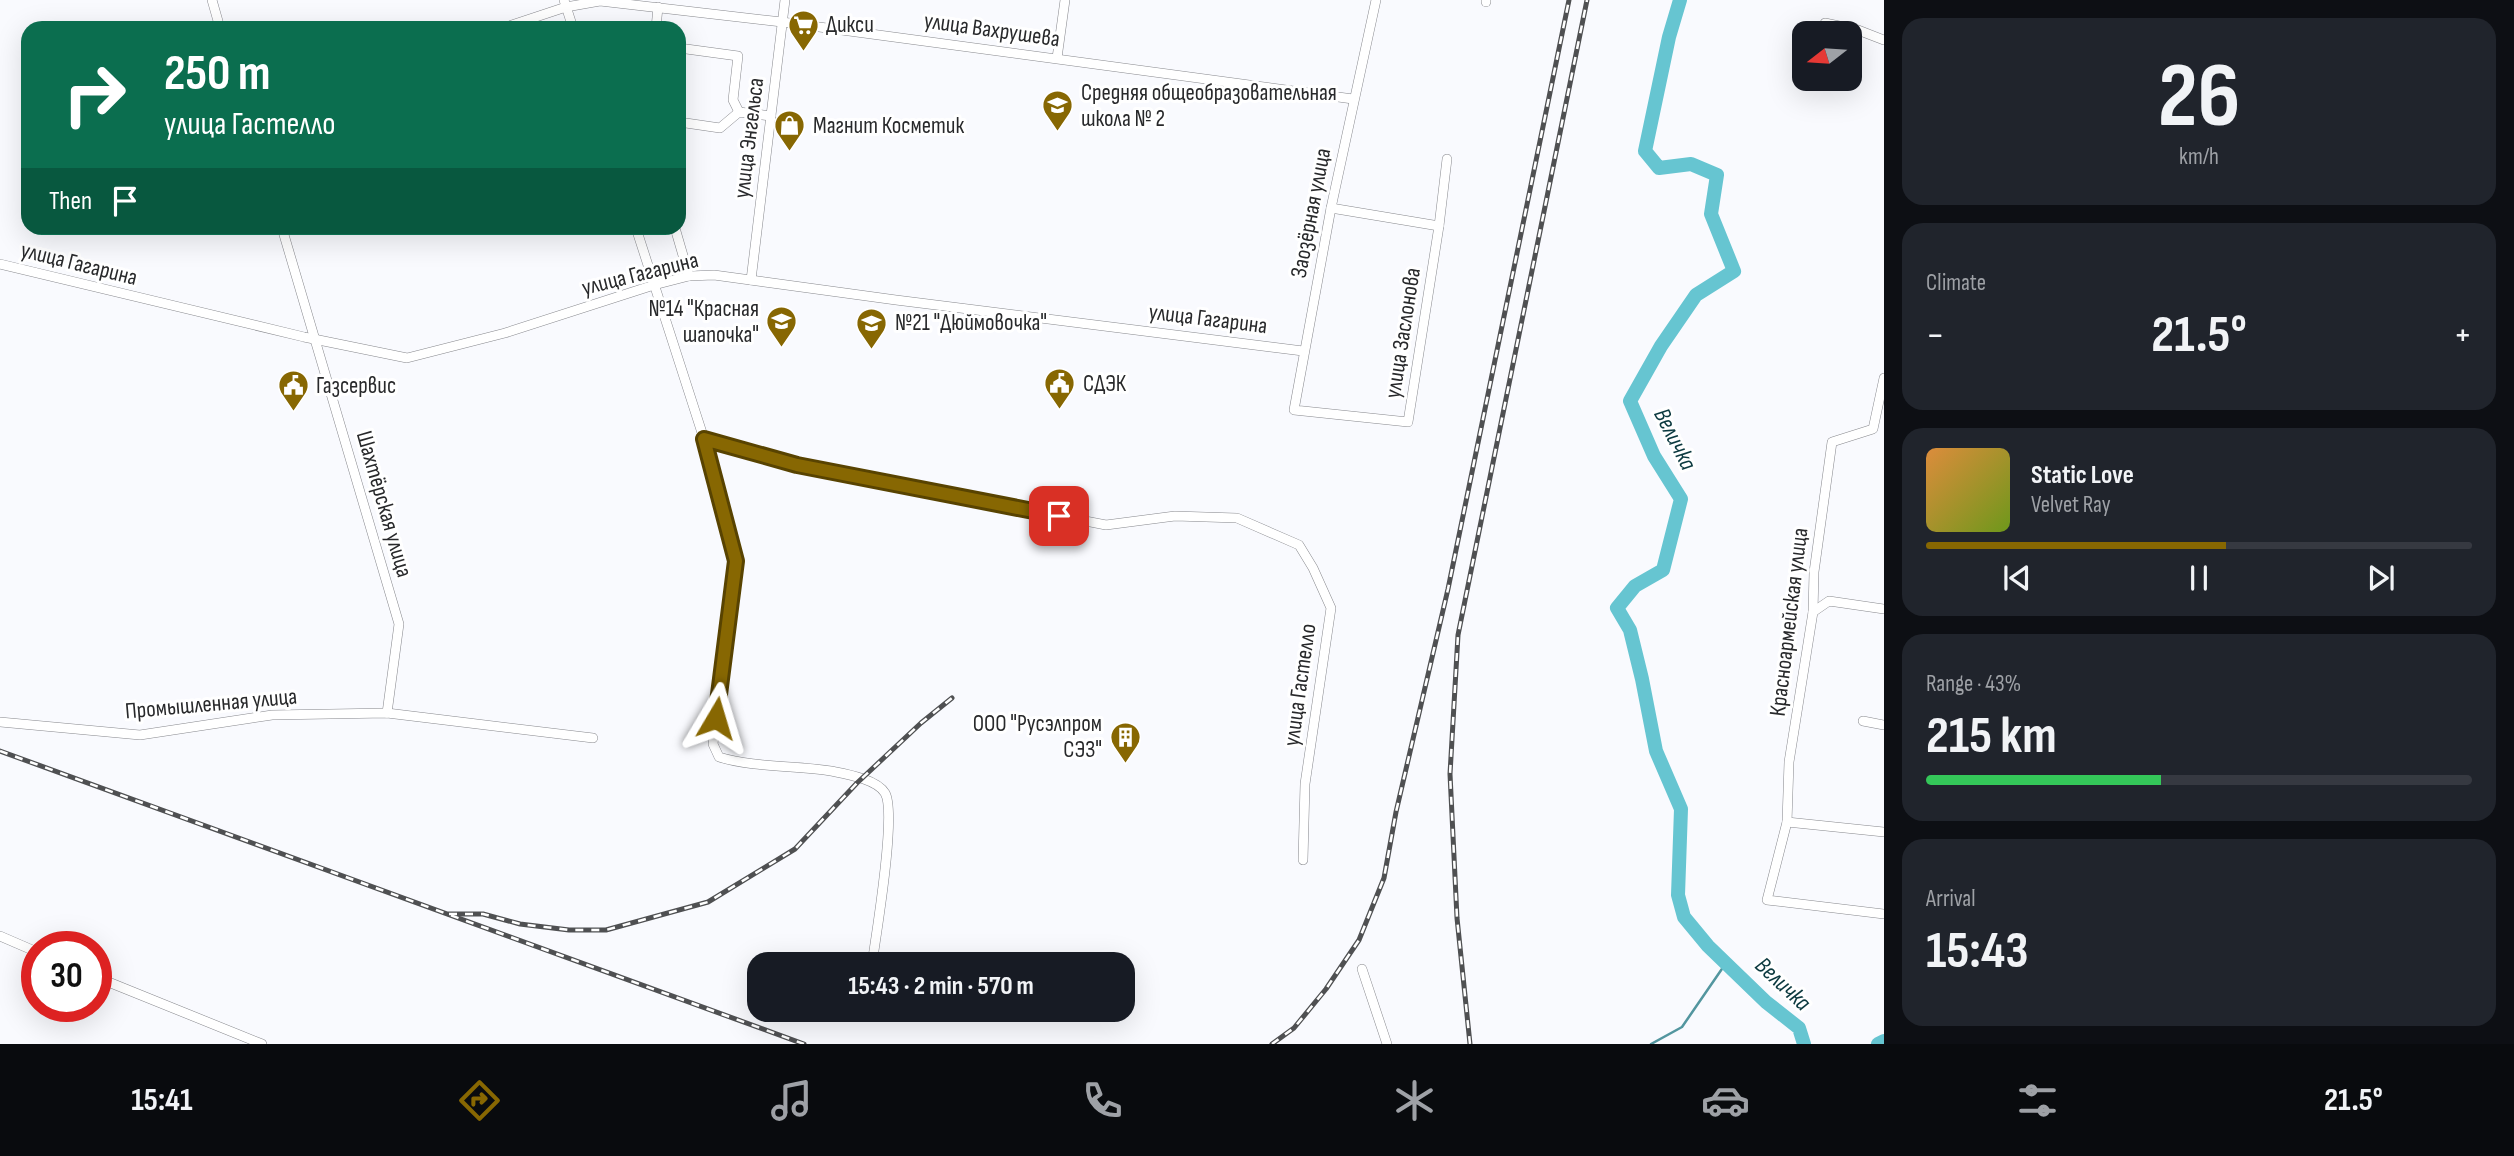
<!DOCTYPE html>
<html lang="en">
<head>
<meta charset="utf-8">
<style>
	:root { --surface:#171b24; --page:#20242c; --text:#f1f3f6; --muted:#9ea1a6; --line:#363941; --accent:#876702 }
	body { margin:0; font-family:"Sofia Sans Condensed",sans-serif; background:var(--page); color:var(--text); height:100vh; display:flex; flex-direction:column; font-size:26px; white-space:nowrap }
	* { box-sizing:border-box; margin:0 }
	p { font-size:23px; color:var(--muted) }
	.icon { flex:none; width:38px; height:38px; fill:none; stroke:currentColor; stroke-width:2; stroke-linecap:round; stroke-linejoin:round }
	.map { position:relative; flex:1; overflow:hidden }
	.details { display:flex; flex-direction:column; gap:18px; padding:18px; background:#0d0f14; width:630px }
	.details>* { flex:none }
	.guide { position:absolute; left:21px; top:21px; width:665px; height:214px; border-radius:21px; box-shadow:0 7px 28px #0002; background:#0b6e4f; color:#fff; overflow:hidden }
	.needle { width:46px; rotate:253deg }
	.fabs { position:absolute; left:1792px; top:21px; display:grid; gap:14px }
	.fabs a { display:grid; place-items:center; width:70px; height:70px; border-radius:14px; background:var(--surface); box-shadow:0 7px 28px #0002; font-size:35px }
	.speed { position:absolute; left:21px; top:931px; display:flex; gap:14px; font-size:35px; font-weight:700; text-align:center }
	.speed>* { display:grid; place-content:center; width:91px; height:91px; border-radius:50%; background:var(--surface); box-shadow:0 7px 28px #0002; line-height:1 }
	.speed .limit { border:10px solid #d22; background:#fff; color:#111 }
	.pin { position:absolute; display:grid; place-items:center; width:60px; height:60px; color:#fff; margin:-30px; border-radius:14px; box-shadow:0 4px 10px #0006 }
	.me { position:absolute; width:77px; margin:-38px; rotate:7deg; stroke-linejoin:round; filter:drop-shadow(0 0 5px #0008) }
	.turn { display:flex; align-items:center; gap:24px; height:147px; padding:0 28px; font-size:32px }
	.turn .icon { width:91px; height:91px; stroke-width:2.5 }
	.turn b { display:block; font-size:49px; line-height:60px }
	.then { display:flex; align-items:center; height:66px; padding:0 28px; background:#0003; gap:14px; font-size:26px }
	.big { font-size:52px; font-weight:700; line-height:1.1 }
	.details .tile { flex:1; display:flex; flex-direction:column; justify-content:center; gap:10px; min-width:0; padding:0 24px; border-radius:21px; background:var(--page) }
	.details .dial { align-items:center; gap:0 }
	.dial b { font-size:91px; line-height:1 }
	.song { display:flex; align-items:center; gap:21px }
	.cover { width:84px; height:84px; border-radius:10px; background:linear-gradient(135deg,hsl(30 70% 55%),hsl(80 70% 35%)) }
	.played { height:7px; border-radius:4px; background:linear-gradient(90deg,var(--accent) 55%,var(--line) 55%) }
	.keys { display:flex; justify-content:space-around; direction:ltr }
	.heat { display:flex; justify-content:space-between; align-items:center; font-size:38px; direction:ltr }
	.charge { height:10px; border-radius:5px; background:linear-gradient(90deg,#34c759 43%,var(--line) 0) }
	.trip { position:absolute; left:747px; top:952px; width:388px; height:70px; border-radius:21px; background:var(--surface); box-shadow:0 7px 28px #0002; font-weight:700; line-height:70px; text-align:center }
	.dock { display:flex; height:112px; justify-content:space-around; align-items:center; background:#090b0e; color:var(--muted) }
	.dock .icon { width:49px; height:49px }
	.dock .on { color:var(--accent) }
	.dock b { font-size:32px; color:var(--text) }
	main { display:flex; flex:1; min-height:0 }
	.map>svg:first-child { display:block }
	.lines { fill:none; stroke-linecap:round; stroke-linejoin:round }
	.stream { stroke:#53969f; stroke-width:2.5 }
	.river { stroke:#66c5d1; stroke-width:14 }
	.street-casing { stroke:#87888d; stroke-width:10 }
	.street { stroke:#fff; stroke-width:9 }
	.rail-casing { stroke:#4f5052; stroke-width:5 }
	.rail { stroke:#fff; stroke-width:2.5; stroke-dasharray:8; stroke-linecap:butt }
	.route-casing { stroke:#584301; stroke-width:18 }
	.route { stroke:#876702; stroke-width:12 }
	.labels { text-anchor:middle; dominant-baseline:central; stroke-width:6; stroke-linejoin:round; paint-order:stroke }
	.poi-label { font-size:23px; fill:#28292b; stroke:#fff; text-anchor:start }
	.street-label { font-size:23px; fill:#28292b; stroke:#fff }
	.water-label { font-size:24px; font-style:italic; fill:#0b393f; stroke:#fff }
</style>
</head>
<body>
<main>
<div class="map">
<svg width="1884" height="1044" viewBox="0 0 1884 1044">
	<rect width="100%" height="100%" fill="#f9fafe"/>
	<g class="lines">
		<path class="stream" d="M1651,1044L1682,1027L1726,963"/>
		<g class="river">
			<path d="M1680,0L1669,37L1645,151L1659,168L1691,164L1717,175L1711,214L1734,271L1696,295L1661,346L1630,401L1654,456L1681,499L1663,570L1635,586L1617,608L1630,630L1642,679L1656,751L1681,809L1678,895L1684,917L1708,946L1766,1002L1799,1028L1804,1044"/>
			<path d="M1878,1044L1884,1041"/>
		</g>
		<defs>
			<g id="street">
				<path d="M212,0L220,28"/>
				<path d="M564,0L573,28"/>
				<path d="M1376,0L1331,208L1294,410L1408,422L1439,226L1447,159"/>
				<path d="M1486,2V0"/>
				<path d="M1825,23L1858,30L1884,40"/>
				<path d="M503,28L566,7L600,1L782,22L1353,99"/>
				<path d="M656,28L658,7"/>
				<path d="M679,48L738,56L733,100L739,112"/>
				<path d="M1057,58L1065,0"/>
				<path d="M679,122L720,128L739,112L771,116"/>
				<path d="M1331,208L1439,226"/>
				<path d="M282,228L399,624L387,713"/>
				<path d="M636,228L704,439L736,561L713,744L719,757C755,768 794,765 831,771C846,774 877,779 885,793C897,813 876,935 872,964"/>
				<path d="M675,228L689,276"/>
				<path d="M0,264L304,337L407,358L505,333L654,285L689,276L714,275L896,300L1303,351"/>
				<path d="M751,280L785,0"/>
				<path d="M1884,378L1873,429L1832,442L1814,572L1813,612L1789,762L1787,822L1767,900L1884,914"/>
				<path d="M704,439L797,465L1106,525L1175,516L1237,518L1299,545L1313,568L1331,608L1305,784L1303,860"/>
				<path d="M1813,612L1829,601L1884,609"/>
				<path d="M1863,721L1884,725"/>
				<path d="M0,722L140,735L272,715L387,713L593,738"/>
				<path d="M1787,822L1884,832"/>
				<path d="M0,936L37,952"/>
				<path d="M1362,969L1387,1044"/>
				<path d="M96,977L262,1044"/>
			</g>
		</defs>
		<use href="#street" class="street-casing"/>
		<use href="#street" class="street"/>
		<defs>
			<g id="rail">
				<path d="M0,751L804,1044"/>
				<path d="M449,914H483L520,924L569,930H606L708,902L795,849L857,783L921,723L952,698"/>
				<path d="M1272,1044L1294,1028L1326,989L1359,940L1384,878L1396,812L1448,589L1569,0"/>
				<path d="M1470,1044L1457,918L1450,774L1458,635L1587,0"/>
			</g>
		</defs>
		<use href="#rail" class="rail-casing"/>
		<use href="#rail" class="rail"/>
	</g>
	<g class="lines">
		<defs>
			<path id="route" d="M716,718L736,561L704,439L797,465L1059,516"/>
		</defs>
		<use href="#route" class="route-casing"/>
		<use href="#route" class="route"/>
	</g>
	<defs>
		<symbol id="supermarket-pin" viewBox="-11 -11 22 30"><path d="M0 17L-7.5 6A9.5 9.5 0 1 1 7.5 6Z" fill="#876702" stroke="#fff"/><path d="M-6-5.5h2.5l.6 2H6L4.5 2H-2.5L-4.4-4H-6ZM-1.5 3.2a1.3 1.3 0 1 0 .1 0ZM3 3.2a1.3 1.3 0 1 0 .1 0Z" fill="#fff"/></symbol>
		<symbol id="school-pin" viewBox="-11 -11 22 30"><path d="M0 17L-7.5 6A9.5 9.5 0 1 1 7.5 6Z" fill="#876702" stroke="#fff"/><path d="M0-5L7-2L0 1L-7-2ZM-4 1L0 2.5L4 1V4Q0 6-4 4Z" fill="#fff"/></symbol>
		<symbol id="shop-pin" viewBox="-11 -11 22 30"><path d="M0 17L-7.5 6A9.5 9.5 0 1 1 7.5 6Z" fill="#876702" stroke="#fff"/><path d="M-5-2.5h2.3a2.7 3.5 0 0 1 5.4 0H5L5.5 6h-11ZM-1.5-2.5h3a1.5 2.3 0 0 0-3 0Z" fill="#fff"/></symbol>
		<symbol id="civic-pin" viewBox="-11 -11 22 30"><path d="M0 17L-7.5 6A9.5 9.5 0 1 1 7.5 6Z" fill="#876702" stroke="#fff"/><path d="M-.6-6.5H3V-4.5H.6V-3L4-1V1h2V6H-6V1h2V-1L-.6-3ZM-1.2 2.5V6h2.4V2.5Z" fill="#fff"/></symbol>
		<symbol id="building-pin" viewBox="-11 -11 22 30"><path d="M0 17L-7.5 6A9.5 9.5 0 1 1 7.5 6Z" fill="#876702" stroke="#fff"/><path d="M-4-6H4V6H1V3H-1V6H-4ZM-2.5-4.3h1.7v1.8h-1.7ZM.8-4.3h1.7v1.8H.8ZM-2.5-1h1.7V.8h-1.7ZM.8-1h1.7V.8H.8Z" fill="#fff"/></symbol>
	</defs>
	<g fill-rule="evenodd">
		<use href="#supermarket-pin" x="786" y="8" width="35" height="47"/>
		<use href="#school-pin" x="1040" y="88" width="35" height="47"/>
		<use href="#shop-pin" x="772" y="108" width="35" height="47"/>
		<use href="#school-pin" x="764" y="304" width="35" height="47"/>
		<use href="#school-pin" x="854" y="306" width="35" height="47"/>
		<use href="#civic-pin" x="1042" y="366" width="35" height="47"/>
		<use href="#civic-pin" x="276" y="368" width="35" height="47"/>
		<use href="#building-pin" x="1108" y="720" width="35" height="47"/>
	</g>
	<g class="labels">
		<g class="poi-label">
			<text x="826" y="25">Дикси</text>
			<text x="1081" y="93">Средняя общеобразовательная<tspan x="1081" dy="26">школа № 2</tspan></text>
			<text x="813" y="126">Магнит Косметик</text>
			<text x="759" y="309" text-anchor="end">№14 "Красная<tspan x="759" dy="26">шапочка"</tspan></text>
			<text x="895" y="323">№21 "Дюймовочка"</text>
			<text x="1083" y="384">СДЭК</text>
			<text x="316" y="386">Газсервис</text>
			<text x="1102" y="724" text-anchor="end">ООО "Русэлпром<tspan x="1102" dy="26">СЭЗ"</tspan></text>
		</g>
		<g class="street-label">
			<text transform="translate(992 30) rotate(8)">улица Вахрушева</text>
			<text transform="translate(749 138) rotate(-83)">улица Энгельса</text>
			<text transform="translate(1311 213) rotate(-79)">Заозёрная улица</text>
			<text transform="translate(79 264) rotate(14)">улица Гагарина</text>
			<text transform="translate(640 274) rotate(-14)">улица Гагарина</text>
			<text transform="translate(1208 319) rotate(7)">улица Гагарина</text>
			<text transform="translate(1403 333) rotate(-81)">улица Заслонова</text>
			<text transform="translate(384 504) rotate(74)">Шахтёрская улица</text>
			<text transform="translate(1789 622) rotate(-83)">Красноармейская улица</text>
			<text transform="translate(1300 685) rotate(-82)">улица Гастелло</text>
			<text transform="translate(211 704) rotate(-5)">Промышленная улица</text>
		</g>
		<g class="water-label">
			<text transform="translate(1675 439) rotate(63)">Величка</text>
			<text transform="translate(1783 984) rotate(43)">Величка</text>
		</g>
	</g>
</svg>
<div class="fabs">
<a><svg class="needle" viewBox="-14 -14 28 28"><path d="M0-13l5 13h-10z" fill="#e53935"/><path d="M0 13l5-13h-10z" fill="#9ea1a6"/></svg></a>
</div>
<div class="speed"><div class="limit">30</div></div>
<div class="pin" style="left:1059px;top:516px;background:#d93025"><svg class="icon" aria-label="arrive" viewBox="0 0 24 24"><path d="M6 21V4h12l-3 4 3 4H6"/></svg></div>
<svg class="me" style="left:716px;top:718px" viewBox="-20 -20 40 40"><path d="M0-17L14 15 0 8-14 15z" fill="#876702" stroke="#fff" stroke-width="4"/></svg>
<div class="trip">15:43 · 2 min · 570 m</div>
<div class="guide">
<div class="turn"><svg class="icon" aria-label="right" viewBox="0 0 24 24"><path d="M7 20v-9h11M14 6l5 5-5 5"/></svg><div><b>250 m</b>улица Гастелло</div></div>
<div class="then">Then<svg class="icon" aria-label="arrive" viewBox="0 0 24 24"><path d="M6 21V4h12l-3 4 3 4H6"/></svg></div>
</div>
</div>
<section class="details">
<div class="tile dial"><b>26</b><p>km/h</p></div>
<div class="tile"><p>Climate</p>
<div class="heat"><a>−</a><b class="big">21.5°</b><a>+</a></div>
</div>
<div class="tile">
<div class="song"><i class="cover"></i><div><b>Static Love</b><p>Velvet Ray</p></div></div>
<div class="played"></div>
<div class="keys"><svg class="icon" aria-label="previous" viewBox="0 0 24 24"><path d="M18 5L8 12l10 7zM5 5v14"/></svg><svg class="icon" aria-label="pause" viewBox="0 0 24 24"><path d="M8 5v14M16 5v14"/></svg><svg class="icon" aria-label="next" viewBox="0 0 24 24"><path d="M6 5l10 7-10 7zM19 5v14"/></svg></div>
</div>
<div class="tile"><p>Range · 43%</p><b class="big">215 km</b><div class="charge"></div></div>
<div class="tile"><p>Arrival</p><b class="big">15:43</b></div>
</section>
</main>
<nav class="dock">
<b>15:41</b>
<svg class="icon on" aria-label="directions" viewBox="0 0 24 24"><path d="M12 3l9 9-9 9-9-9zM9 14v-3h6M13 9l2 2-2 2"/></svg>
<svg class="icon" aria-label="music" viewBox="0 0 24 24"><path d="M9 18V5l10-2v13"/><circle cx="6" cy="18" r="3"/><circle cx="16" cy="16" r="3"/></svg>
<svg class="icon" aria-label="phone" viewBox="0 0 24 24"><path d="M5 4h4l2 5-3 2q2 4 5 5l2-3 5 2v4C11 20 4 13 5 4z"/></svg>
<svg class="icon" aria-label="climate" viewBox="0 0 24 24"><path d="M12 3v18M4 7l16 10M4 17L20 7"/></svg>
<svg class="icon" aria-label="car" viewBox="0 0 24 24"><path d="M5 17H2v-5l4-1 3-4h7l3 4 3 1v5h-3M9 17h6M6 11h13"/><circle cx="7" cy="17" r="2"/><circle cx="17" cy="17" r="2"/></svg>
<svg class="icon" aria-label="filters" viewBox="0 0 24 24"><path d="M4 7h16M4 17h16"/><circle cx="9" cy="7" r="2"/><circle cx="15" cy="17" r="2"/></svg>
<b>21.5°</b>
</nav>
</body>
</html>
